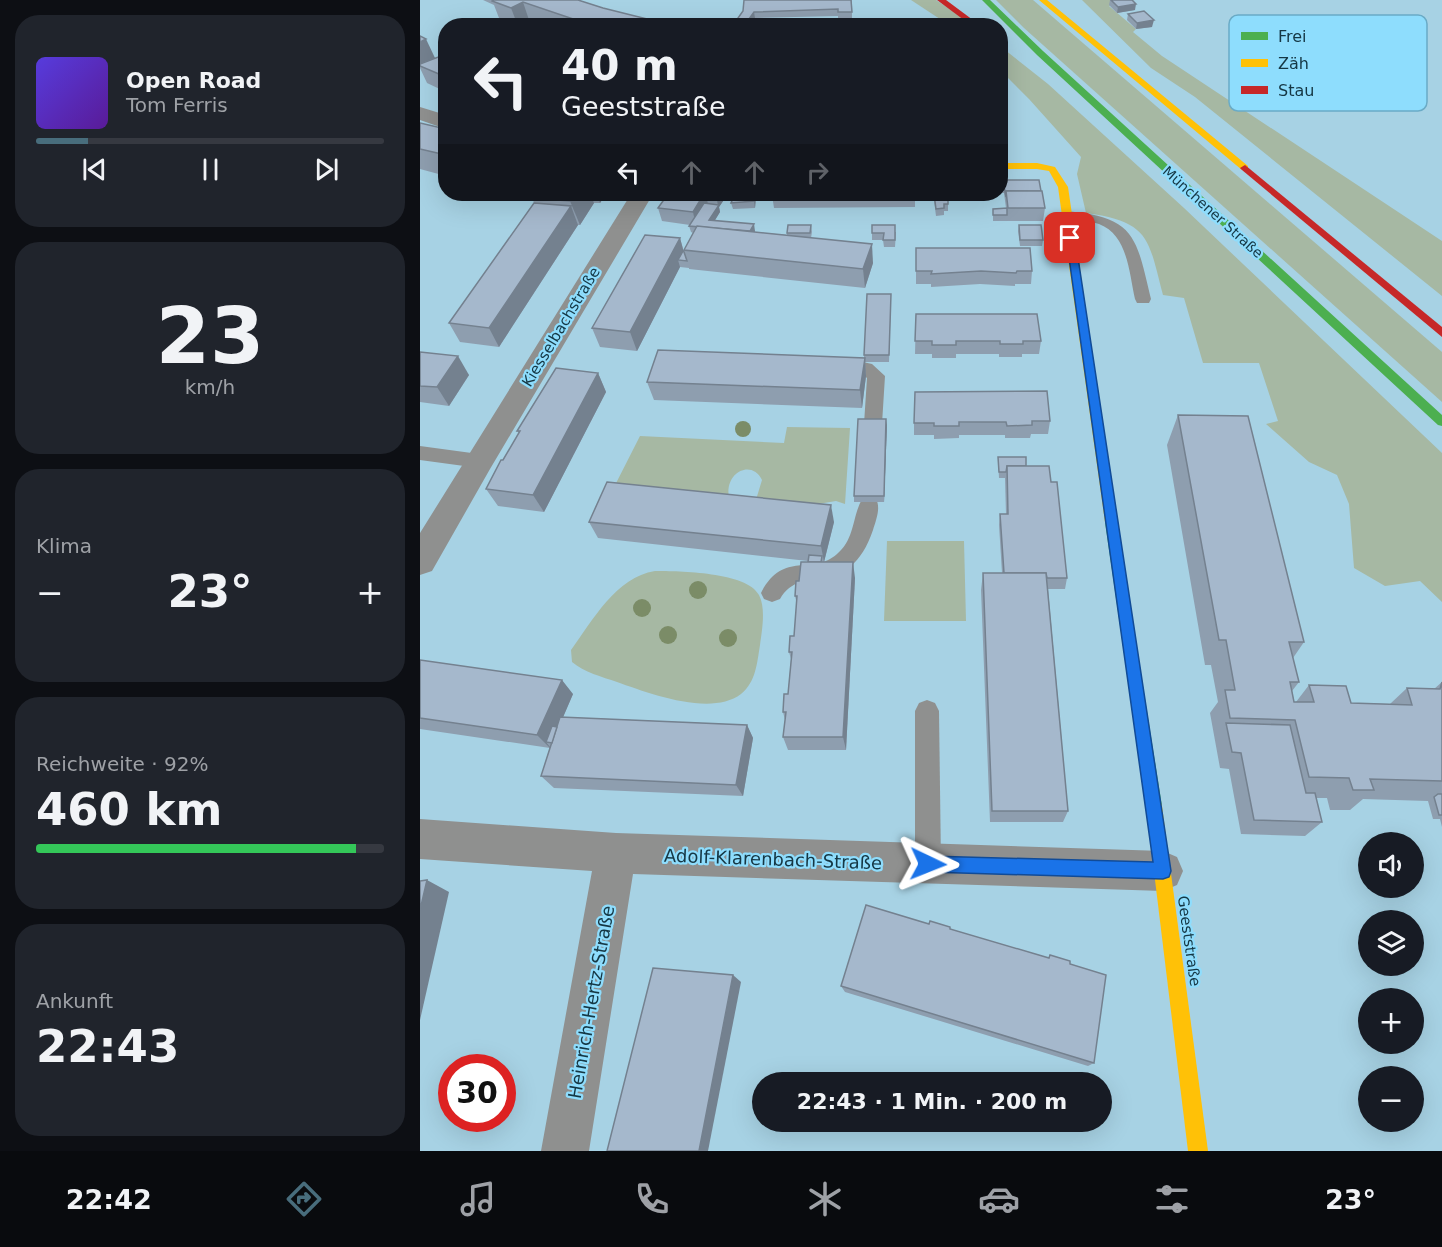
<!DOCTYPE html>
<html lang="de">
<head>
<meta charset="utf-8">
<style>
	:root { --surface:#171b24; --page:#20242c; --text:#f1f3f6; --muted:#9ea1a6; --line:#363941; --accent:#486d7c }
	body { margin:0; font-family:"DejaVu Sans",sans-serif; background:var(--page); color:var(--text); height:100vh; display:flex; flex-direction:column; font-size:22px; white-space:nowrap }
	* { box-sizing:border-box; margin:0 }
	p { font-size:20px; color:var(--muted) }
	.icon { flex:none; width:33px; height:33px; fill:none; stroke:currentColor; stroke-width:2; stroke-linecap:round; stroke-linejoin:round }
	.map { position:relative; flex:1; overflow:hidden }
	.drawer { display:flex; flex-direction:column; gap:15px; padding:15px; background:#0d0f14; width:420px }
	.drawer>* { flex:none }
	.top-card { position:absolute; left:18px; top:18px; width:570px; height:183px; border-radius:24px; box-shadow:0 6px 24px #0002; background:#171b24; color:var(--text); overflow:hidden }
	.tools { position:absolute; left:938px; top:832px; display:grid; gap:12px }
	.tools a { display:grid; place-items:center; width:66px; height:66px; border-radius:50%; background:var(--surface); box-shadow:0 6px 24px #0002; font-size:30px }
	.speed { position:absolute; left:18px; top:1054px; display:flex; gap:12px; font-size:30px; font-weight:700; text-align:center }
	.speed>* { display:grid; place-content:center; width:78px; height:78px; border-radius:50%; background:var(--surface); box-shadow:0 6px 24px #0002; line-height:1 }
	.speed .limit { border:9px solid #d22; background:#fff; color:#111 }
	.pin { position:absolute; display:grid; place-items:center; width:51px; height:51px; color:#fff; margin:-26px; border-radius:12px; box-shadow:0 3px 9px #0006 }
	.me { position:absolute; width:66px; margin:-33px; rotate:92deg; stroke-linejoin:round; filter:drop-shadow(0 0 4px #0008) }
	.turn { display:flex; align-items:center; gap:21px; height:126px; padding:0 24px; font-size:27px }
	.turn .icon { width:78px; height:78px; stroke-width:2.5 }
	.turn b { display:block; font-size:42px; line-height:51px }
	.lanes { display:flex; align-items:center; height:57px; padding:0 24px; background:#0003; justify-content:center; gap:30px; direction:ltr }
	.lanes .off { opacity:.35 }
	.big { font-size:45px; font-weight:800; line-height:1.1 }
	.drawer .card { flex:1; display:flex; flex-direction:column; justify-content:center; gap:9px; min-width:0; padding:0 21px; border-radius:24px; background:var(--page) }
	.drawer .dial { align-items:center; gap:0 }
	.dial b { font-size:78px; line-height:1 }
	.song { display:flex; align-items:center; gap:18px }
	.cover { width:72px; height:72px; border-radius:9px; background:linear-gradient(135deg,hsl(250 70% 55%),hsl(270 70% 35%)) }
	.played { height:6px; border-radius:3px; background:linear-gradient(90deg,var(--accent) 15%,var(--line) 15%) }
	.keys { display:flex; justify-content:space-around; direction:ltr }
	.heat { display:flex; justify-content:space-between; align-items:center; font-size:33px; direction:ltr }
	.charge { height:9px; border-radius:4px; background:linear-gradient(90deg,#34c759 92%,var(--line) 0) }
	.trip { position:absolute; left:332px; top:1072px; width:360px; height:60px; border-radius:30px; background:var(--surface); box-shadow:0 6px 24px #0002; font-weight:800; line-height:60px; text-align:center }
	.tab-bar { display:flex; height:96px; justify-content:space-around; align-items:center; background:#090b0e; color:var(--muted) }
	.tab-bar .icon { width:42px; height:42px }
	.tab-bar .active { color:var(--accent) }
	.tab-bar b { font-size:27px; color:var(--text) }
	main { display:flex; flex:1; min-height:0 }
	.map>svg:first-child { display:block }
	.green { fill:#a6b8a3 }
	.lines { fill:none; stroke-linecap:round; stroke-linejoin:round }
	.lane { fill:#8f908f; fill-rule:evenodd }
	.street { fill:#8f908f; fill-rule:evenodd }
	.fast { fill:#4caf50; fill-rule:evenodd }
	.slow { fill:#ffc107; fill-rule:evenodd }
	.jam { fill:#c62828; fill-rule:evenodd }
	.tree { fill:#7b8c67 }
	.wall { fill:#8e9eaf }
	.shaded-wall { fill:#74818f }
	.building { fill:#a5b8cc; stroke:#74818f; stroke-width:1.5 }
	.route { fill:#1a73e8; stroke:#114b97; stroke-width:1.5 }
	.labels { text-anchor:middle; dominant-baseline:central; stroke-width:4.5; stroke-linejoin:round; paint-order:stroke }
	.far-street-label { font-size:14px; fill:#153744; stroke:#8eddfd }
	.street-label { font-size:15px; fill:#153744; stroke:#8eddfd }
	.near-street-label { font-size:18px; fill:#153744; stroke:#8eddfd }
	.key { fill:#8eddfd; stroke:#6aabc6; stroke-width:1.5 }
	.key-label { font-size:16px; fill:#153744 }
</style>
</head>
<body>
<main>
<section class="drawer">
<div class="card">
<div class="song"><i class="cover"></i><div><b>Open Road</b><p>Tom Ferris</p></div></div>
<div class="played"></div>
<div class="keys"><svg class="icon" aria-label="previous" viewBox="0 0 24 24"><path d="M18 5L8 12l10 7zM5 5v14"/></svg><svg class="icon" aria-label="pause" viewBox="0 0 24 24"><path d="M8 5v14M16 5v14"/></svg><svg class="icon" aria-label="next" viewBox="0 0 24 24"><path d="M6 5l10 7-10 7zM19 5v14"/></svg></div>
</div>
<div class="card dial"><b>23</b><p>km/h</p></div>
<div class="card"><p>Klima</p>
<div class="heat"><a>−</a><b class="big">23°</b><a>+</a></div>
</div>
<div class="card"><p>Reichweite · 92%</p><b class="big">460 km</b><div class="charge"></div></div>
<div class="card"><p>Ankunft</p><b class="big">22:43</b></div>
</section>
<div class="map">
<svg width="1022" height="1151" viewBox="0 0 1022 1151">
	<rect width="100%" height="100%" fill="#a7d2e4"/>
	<g class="green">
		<path d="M491,0H516L554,25H529Z"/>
		<path d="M576,0H613L1022,352V402L604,28Z"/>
		<path d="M662,0H715L689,6L716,29L713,32L742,56L1022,241V296L775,97L731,68Z"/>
		<path d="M580,46L628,84L764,208L1022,453V602L1000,581L965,586L934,568L929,504L917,475L889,462L846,424L858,421L839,363H783L764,298L743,295C728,238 730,222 666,213L657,174L661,157L609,99L581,71Z"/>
		<path d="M367,427L430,428L425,504L416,501L398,504L335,503L342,480C332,459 304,472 309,498L189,497L220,436L364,443Z"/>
		<path d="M467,541H544L546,621H464Z"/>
		<path d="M235,571C259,571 327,572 339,595C346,608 342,631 340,645C337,663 336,682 321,694C291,717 228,693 197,682C182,677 164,672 152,662L151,650C173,620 196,577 235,571Z"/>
	</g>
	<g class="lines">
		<g class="lane">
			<path d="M646,211C716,217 716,237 731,299L729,303H717L715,299C709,273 708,235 679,224C667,220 653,221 641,218L639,215L641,212Z"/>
			<path d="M420,357L452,364L465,376L462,424L460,429L453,431L446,429L444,424L447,378L441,373L414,367L411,363L414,359Z"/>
			<path d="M0,446L59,454L66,456L69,461L66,466L59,468L0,460Z"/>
			<path d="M449,496L456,499C461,508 456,520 453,530C429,601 382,561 360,599L352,602L344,599L341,593C363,550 392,576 417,554C435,539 432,517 442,499Z"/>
			<path d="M507,700L515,703L519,711L521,864L517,873L508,877L499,873L495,864V711L499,703Z"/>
		</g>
		<g class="street">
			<path d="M0,107L26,115V129L0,120Z"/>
			<path d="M211,194H233L70,469L12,571L0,575V533Z"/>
			<path d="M0,819L196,833L743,851L757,857L763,871L757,885L743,891L213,874L169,1151H121L172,871L0,859Z"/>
		</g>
		<g class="fast">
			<path d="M562,0H570L623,51L1022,415V426L1018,425L617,55Z"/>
			<path d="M691,517L697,522L742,806L740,812L734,814L728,812L726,806L685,522Z"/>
		</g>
		<g class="slow">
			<path d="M619,0H627L828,166V170H822Z"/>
			<path d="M580,163H617L635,167L648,187L697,522L691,527L685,522L638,187L629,171L617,169H580Z"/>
			<path d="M734,798L740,800L742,806L788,1151H768L726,806L728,800Z"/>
		</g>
		<g class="jam">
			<path d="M517,0H526L561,26H552Z"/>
			<path d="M825,165L1022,327V337L822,170L820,168Z"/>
		</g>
	</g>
	<g class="tree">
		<circle cx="323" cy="429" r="8"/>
		<circle cx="278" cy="590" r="9"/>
		<circle cx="222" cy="608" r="9"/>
		<circle cx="248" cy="635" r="9"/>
		<circle cx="308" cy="638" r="9"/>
	</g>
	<g class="wall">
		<path d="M63,0H158L183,8L239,22L313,25L323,11L432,0V18H418V16L335,18L329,26H125L109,20L97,26L79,18L74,5Z"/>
		<path d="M690,0H712L715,10L697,13L689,5Z"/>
		<path d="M708,14L732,27L716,29L707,20Z"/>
		<path d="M26,54V92L7,83L0,68V64Z"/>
		<path d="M0,123L26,129V176L0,169Z"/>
		<path d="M580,180L621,191L625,208L623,221H573V209L586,208L584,193H580Z"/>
		<path d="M97,194H183L184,197L180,203H174L160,225H158L79,347L40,342L29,323L114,203L112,197Z"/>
		<path d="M248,194H308L299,207L300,212L294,221L335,231V232L367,235V233L391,225L392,232L391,238L453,263L445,288L269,269V268L260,267L217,351L180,347L172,328L260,238L264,252V250L273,233L271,232L269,226L270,225L242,221L238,208Z"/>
		<path d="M495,194V207L354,208L352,195Z"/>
		<path d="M505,194H528V211H524V215L516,216L514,200H505Z"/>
		<path d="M336,196L335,208L313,209L311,203Z"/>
		<path d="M599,225L623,240L622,246H600L598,231Z"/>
		<path d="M476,232L475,247H464L463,240H452V233Z"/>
		<path d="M496,271H612L611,284H595V286L560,284L511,287V284H496Z"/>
		<path d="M471,300L469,362H445L446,376L442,408L234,400L227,382L444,358V355Z"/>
		<path d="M496,314L621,341L619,354H602V357H579V354H536V358H512V354H495Z"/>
		<path d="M0,352L49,375L29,406L0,402Z"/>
		<path d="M178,373L186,392L124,512L78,506L66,489L99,433L97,431Z"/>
		<path d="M758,415L884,642L873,658L879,682L872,691L874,702H876L889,685L931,703L970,704L987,688L1014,689L1022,682V827L1020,819H1013L1008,801L943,799L930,810H910L907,798H896L902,822L885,836L821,834L809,769L800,768L790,713L798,702L791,665H785L747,445Z"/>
		<path d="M630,421L628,434H611L610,438H585V435H539V438L514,439V435H494V423Z"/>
		<path d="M467,425L464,502H434V496Z"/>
		<path d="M578,457L606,466L631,482L647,578L645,589H628L648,811L643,822H570L561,590L563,573H582L579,525L580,514H586L585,478H579Z"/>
		<path d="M169,522H414L404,562L435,578L426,750H368L363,737L365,720L363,712L368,694L371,659L369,652L374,636L377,604L375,596L379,581L388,561L178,538Z"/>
		<path d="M0,660L153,694L143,717L327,725L333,738L323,796L134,788L121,776L130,747V748L0,729Z"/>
		<path d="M530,929L629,958L630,955L650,964L674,1063L668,1066L425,992L421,986Z"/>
	</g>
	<g class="shaded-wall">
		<path d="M103,2L109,20L98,26L91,8Z"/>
		<path d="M716,4L715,10L697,13L698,7Z"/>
		<path d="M334,12L335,18L329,26H324Z"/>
		<path d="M734,20L732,27L716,29L717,23Z"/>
		<path d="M6,39L15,58L0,64V42Z"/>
		<path d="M156,194H170L174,203L160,225L150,201Z"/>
		<path d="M177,194H183L184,197L180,203Z"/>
		<path d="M284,194H295L287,199L288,205L276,226L273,212Z"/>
		<path d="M302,194H308L299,207L300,212L291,227L289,220L298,206L297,200Z"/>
		<path d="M335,194H336V196L335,208L334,201Z"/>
		<path d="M151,206L158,225L79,347L69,328Z"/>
		<path d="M334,224L335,231L331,240L329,233Z"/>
		<path d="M260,238L265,257L258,260L260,267L217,351L210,332Z"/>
		<path d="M452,244L453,263L445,288L443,269Z"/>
		<path d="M38,356L49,375L29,406L17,387Z"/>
		<path d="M445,358L446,376L442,408L440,390Z"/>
		<path d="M178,373L186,392L124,512L113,495Z"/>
		<path d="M466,419L467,425L464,502V496Z"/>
		<path d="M411,505L414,522L404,562L401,546Z"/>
		<path d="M433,562L435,578L426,750L423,737Z"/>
		<path d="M142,680L153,694L132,743L126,742L130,747V748L117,735Z"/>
		<path d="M327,725L333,738L323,796L316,785Z"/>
		<path d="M7,880L29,892L0,1020V910Z"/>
		<path d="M313,975L321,982L288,1151H279Z"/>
	</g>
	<g class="building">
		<path d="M73,0H158L183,8L239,22L316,25L179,26L162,22L103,2L91,8L72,1Z"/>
		<path d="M324,0H431L432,12H418V9L334,12L324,26L313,25L323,11Z"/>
		<path d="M691,0H712L716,4L698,7Z"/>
		<path d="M724,11L734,20L717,23L708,14Z"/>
		<path d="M0,36L6,39L0,42Z"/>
		<path d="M26,54V77L0,66V64Z"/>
		<path d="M0,123L26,129V155L0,149Z"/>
		<path d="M580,180H619L621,191H586V197L584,186H580Z"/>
		<path d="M586,191H622L625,208H588Z"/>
		<path d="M115,194H156L150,201L112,198Z"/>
		<path d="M248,194H284L273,212L238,208Z"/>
		<path d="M290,194H302L297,200L287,199Z"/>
		<path d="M315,194H335L334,201L311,203Z"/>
		<path d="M352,194H495L352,195Z"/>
		<path d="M514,194H528V204H524V208L516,209Z"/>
		<path d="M114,203L151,206L69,328L29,323Z"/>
		<path d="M284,203L299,205L289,220L334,224L330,231L269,226Z"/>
		<path d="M587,208V215H573V209Z"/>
		<path d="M368,225H391L390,233H367Z"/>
		<path d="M452,225H475V240H463L464,233H452Z"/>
		<path d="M599,225H621L623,240H600Z"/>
		<path d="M277,226L452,244L443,269L264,250Z"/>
		<path d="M225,235L260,238L210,332L172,328Z"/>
		<path d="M496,248H610L612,271H597L596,273L561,271L511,274L512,271H496Z"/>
		<path d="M263,251L264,252L267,261L258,260Z"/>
		<path d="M447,294H471L469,355H444Z"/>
		<path d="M496,314H617L621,341H603V344H580V341H536V345H512V341H495Z"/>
		<path d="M238,350L445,358L440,390L227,382Z"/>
		<path d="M0,352L38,356L17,387L0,386Z"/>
		<path d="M136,368L178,373L113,495L66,489L81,460H83L100,431H97Z"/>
		<path d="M627,391L630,421H612V425L587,426L586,422H539V426H514V423H494L495,392Z"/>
		<path d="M758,415L828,416L884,642H869L879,682H870L874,702H894L889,685L926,686L931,703L992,705L987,688L1020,689L1022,682V781L950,779L954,790H933L929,778L889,777L875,720L810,718L805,690H815L806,640H799Z"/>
		<path d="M438,419H466L464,496H434Z"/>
		<path d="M578,457H606V466H587L586,472H579Z"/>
		<path d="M587,466H629L631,482H637L647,578H627L626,573H584L580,514H588Z"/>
		<path d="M187,482L411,505L401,546L169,522Z"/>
		<path d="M389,555L402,556L401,562H388Z"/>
		<path d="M381,562H433L423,737H363L366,712H363L364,694H368L372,652H369L370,636H374L377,596H375L376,581H379Z"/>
		<path d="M563,573H626L648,811H572Z"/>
		<path d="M0,660L142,680L117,735L0,718Z"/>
		<path d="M140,717L327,725L316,785L121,776Z"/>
		<path d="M806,723L870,725L886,793H895L902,822L834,820L821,753L812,752Z"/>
		<path d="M132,726L137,727L132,743L126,742Z"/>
		<path d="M1018,794H1022V815H1019L1014,797Z"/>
		<path d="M7,880L0,910V881Z"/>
		<path d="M446,905L509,924L510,921L530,927V929L629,958L630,955L650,961V964L686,975L674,1063L421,986Z"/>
		<path d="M233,968L313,975L279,1151H187Z"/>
	</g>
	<path class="route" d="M646,236L655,238L751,871L749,877L743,879L508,872L502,870L500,864L502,858L508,856L733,862Z"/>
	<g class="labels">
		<g class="far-street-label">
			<text transform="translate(793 212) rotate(42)">Münchener Straße</text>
		</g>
		<g class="street-label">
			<text transform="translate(141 327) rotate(-59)">Kiesselbachstraße</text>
			<text transform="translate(769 941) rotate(82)">Geeststraße</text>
		</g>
		<g class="near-street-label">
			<text transform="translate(353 859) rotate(2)">Adolf-Klarenbach-Straße</text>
			<text transform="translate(171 1002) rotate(-80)">Heinrich-Hertz-Straße</text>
		</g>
	</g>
	<rect x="809" y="15" width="198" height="96" rx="9" class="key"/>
	<rect x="821" y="32" width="27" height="8" fill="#4caf50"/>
	<rect x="821" y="59" width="27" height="8" fill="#ffc107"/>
	<rect x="821" y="86" width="27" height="8" fill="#c62828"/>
	<g class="key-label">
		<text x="858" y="42">Frei</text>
		<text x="858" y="69">Zäh</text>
		<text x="858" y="96">Stau</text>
	</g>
</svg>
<div class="tools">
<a><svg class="icon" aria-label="sound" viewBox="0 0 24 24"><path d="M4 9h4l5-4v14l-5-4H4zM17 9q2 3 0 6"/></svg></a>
<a><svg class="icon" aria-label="layers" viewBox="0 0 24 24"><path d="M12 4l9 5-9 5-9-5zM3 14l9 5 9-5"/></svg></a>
<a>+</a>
<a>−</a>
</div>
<div class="speed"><div class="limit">30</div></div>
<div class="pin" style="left:650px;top:238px;background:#d93025"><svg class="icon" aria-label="arrive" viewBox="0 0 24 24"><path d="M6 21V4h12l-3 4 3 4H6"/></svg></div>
<svg class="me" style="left:508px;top:864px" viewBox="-20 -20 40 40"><path d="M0-17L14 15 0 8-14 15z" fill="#1a73e8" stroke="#fff" stroke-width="4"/></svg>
<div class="trip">22:43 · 1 Min. · 200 m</div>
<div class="top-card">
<div class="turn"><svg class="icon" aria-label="left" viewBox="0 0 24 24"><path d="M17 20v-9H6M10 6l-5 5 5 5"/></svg><div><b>40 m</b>Geeststraße</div></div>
<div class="lanes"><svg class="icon" aria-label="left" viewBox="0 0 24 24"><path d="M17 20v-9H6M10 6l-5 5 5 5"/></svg><svg class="icon off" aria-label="ahead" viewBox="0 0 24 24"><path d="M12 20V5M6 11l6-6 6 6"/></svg><svg class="icon off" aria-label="ahead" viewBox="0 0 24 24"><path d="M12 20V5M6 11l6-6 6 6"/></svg><svg class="icon off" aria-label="right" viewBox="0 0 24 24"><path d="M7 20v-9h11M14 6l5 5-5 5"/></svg></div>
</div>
</div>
</main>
<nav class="tab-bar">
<b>22:42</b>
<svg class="icon active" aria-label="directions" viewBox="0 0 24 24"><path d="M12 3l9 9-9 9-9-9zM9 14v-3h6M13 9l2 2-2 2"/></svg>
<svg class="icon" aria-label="music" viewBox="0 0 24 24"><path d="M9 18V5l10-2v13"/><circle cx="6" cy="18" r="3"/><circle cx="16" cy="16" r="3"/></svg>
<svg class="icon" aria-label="phone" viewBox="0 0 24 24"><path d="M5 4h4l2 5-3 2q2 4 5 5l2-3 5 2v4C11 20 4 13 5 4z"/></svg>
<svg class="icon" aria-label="climate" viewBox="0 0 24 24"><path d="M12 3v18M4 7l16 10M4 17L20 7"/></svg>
<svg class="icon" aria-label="car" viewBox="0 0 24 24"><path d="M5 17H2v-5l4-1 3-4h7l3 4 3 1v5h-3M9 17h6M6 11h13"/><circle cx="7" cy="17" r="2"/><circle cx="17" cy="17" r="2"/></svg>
<svg class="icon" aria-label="filters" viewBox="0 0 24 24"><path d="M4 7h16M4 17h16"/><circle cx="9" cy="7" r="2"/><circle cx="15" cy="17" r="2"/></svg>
<b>23°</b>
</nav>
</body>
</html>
